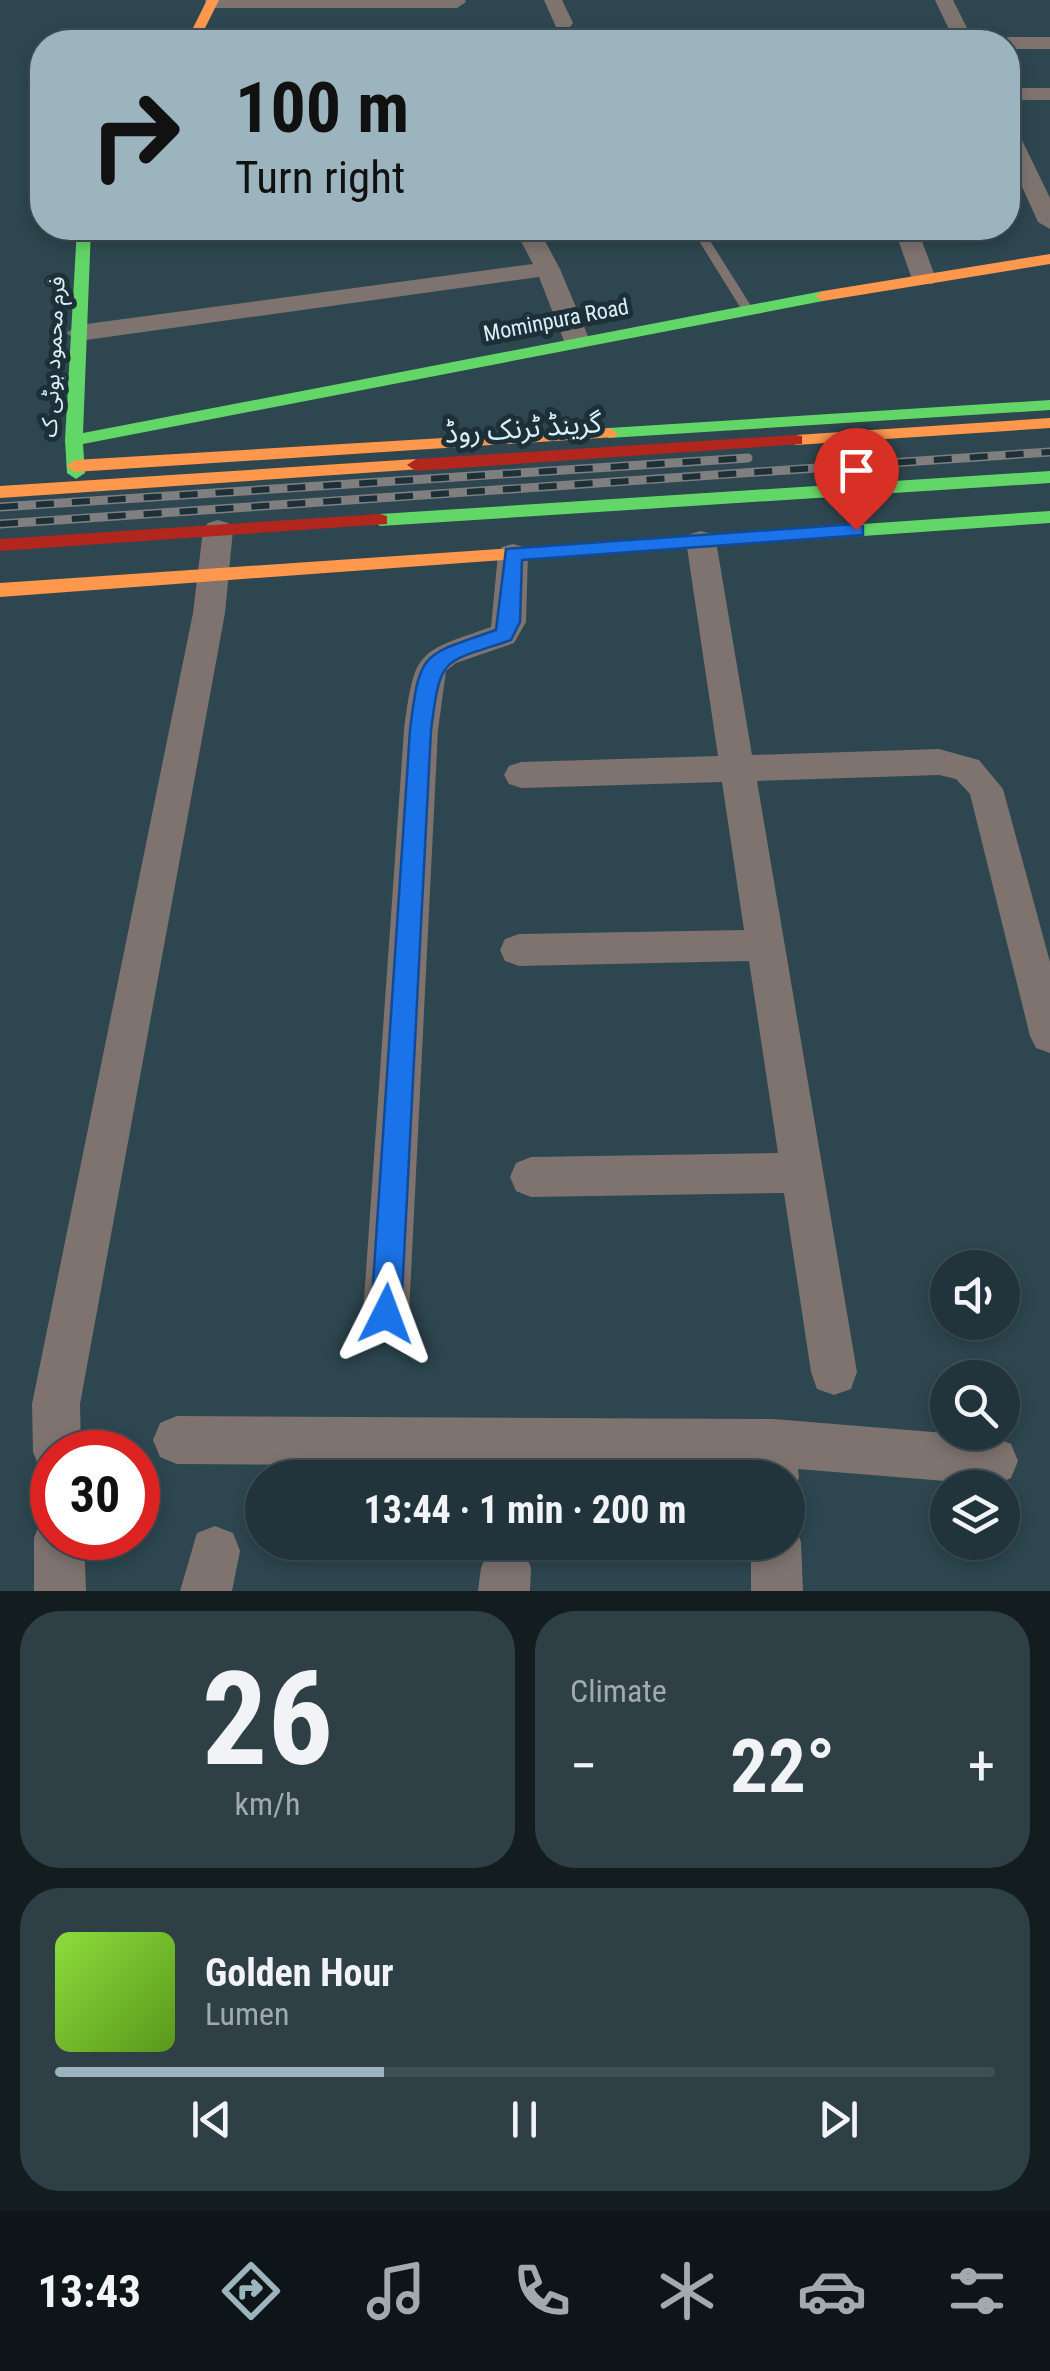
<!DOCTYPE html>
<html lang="en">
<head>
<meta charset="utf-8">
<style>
	:root { --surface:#22343b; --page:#2e3f46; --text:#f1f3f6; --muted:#a2aaaf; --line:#3f4f55; --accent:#9cb4be }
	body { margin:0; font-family:"Roboto Condensed","Noto Sans Arabic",sans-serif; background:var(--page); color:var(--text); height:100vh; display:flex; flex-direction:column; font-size:38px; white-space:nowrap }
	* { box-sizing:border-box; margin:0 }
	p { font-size:32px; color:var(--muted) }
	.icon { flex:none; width:55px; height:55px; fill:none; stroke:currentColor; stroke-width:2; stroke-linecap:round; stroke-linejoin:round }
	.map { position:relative; height:1591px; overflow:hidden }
	.panel { display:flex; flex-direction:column; gap:20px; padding:20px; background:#131d20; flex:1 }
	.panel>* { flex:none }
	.banner { position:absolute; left:30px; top:30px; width:990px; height:210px; border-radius:40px; box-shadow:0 5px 15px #0003,0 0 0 2px var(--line); background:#9cb4be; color:#111; overflow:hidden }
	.buttons { position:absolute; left:930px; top:1250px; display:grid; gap:20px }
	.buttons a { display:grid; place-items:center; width:90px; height:90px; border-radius:50%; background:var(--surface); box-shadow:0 5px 15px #0003,0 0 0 2px var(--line); font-size:50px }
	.speed { position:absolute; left:30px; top:1430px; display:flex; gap:20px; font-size:50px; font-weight:700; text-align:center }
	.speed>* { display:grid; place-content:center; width:130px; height:130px; border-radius:50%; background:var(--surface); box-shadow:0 5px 15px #0003,0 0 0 2px var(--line); line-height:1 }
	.speed .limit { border:15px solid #d22; background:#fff; color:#111 }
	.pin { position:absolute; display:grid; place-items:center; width:85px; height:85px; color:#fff; margin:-102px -42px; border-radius:50% 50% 50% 0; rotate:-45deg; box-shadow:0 0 10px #0007 }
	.pin .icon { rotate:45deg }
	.me { position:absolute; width:110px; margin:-55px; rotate:3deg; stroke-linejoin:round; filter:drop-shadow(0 0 8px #0008) }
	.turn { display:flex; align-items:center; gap:35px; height:210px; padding:0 40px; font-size:45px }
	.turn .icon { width:130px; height:130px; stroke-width:2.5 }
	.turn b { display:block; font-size:70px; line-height:85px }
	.big { font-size:75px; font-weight:700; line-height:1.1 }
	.panel .widget { flex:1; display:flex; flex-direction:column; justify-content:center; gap:15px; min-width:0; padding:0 35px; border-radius:40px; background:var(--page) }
	.panel .dial { align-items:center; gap:0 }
	.dial b { font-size:130px; line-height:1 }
	.song { display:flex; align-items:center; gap:30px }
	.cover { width:120px; height:120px; border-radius:15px; background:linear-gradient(135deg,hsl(90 70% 55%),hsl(90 70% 35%)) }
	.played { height:10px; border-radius:5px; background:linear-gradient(90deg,var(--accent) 35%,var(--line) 35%) }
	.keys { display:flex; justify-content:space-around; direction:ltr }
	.heat { display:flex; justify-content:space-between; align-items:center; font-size:55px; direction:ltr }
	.panel .tiles { flex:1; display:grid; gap:20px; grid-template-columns:1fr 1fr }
	.widget:last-child { grid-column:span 2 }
	.trip { position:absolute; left:245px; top:1460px; width:560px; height:100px; border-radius:50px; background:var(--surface); box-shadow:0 5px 15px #0003,0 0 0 2px var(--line); font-weight:700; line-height:100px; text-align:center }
	.tab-bar { display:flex; height:160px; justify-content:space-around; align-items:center; background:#0e1518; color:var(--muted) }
	.tab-bar .icon { width:70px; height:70px }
	.tab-bar .current { color:var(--accent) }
	.tab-bar b { font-size:45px; color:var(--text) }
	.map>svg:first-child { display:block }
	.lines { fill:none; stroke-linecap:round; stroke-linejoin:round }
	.lane { fill:#7e736e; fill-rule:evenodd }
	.street { fill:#7e736e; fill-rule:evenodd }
	.fast { fill:#63d668; fill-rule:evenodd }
	.slow { fill:#ff974d; fill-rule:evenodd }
	.jam { fill:#b3261e; fill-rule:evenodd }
	.rail-casing { stroke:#807f7f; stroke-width:9 }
	.rail { stroke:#1d3038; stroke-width:6; stroke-dasharray:18; stroke-linecap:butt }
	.route { fill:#1a73e8; stroke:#114b97; stroke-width:2.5 }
	.labels { text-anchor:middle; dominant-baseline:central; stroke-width:10; stroke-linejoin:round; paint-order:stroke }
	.far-street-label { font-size:22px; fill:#d8f0fa; stroke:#1d3038 }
	.street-label { font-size:28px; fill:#d8f0fa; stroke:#1d3038 }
</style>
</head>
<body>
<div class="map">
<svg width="1050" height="1591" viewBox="0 0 1050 1591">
	<rect width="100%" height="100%" fill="#2d464f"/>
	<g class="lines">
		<path class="lane" d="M691,228H702L753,309L751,312H743Z"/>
		<g class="street">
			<path d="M205,0H465L466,2L457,8H213L206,6Z"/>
			<path d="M544,0H562L573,23L570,27H556Z"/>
			<path d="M935,0H953L971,36L981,42H955Z"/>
			<path d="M1008,37H1050V49H1008V42H999Z"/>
			<rect x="1008" y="88" width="42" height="12"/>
			<path d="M1008,128L1019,134L1050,198V229L1038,222L1008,156Z"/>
			<path d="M514,228H538L560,269L590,341L586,346H568L564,341L539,277L79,341L66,333L79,325L533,264Z"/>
			<path d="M894,228H917L936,279L933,284H915L912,279Z"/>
			<path d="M218,520L228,523L233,530L225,613L80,1404L81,1452H52V1474L40,1469L33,1452L32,1404L193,613L203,530L208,523Z"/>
			<path d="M701,531L712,534L716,541L752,755L939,749L979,760L1003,789L1050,962V1053L1036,1048L1030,1036L970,794L956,779L939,775L757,781L857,1372L851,1389L834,1395L817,1389L811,1372L784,1193L531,1197L516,1191L510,1177L516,1163L531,1157L778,1153L749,961L519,966L505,961L500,950L505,939L519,934L744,930L722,782L521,788L509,784L504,775L509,766L521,762L718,756L686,541L690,534Z"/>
			<path d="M513,544L524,547L528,554L526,622L514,643L456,663L446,671L438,730L409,1314L402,1330L386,1337L370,1330L363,1314L404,730C415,650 416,653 491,627L498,554L502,547Z"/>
			<path d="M177,1416L773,1419L994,1437L1011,1444L1018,1461L1011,1478L994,1485L798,1469L799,1478L788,1497V1478H749V1467L177,1464L160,1457L153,1440L160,1423Z"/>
			<path d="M52,1516V1538H84L86,1591H34V1538L41,1520Z"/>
			<path d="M788,1522L794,1524L801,1542L803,1591H751V1542H788Z"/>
			<path d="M215,1526L233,1533L240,1551L232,1591H180L197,1533Z"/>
			<path d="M506,1543L524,1550L531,1568L530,1591H478L481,1568L488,1550Z"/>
		</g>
		<g class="fast">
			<path d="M77,228H91L83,433L823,291L831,296L823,301L83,444L85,473L76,479L67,473L65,440Z"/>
			<path d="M1050,400V410L609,438L600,433L609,428Z"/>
			<path d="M1050,471V483L380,526L371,520L380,514Z"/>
			<path d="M1050,511V523L603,554L593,548L603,542Z"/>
		</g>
		<g class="slow">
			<path d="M207,0H219L198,42H186Z"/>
			<path d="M1050,254V264L823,301L815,296L823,291Z"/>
			<path d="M1050,418V428L796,445L787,440L796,435Z"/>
			<path d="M609,428L618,433L615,437L75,472L66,466L75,460Z"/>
			<path d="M416,459L425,465L422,469L0,498V486Z"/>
			<path d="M603,542L613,548L610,552L0,597V583Z"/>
		</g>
		<g class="jam">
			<path d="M796,435L802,436V444L416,471L407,465L416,459Z"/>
			<path d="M380,514L387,516V524L0,551V539Z"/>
		</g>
		<defs>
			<g id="rail">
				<path d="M0,507L748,458"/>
				<path d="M0,524L1050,452"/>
			</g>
		</defs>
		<use href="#rail" class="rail-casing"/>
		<use href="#rail" class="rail"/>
	</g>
	<path class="route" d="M856,524L863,526V535L522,560L520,622L511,640C441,664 441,654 431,730L401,1314L396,1324L386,1328L375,1324L371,1314L410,730C420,650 421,656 496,630L506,549Z"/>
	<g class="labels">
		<g class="far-street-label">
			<text transform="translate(556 320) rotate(-11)">Mominpura Road</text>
			<text transform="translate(53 357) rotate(-87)">فرم محمود بوٹی ک</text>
		</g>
		<g class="street-label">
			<text transform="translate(523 428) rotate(-4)">گرینڈ ٹرنک روڈ</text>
		</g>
	</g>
</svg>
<div class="buttons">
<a><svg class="icon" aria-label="sound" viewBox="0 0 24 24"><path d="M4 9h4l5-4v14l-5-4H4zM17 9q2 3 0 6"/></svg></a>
<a><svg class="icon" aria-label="search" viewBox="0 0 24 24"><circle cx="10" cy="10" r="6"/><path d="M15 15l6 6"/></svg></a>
<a><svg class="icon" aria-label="layers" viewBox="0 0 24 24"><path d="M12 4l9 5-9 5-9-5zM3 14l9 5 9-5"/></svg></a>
</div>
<div class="speed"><div class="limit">30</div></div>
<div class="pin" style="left:856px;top:530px;background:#d93025"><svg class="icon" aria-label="arrive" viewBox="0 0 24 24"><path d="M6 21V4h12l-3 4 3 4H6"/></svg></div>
<svg class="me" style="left:386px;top:1314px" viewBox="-20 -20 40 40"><path d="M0-17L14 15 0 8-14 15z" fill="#1a73e8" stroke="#fff" stroke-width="4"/></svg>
<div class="trip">13:44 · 1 min · 200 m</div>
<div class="banner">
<div class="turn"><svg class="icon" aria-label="right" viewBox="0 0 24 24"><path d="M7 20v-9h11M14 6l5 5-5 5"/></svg><div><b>100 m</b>Turn right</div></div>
</div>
</div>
<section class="panel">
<div class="tiles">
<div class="widget dial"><b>26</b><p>km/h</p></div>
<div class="widget"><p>Climate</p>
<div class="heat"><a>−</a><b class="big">22°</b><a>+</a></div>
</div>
<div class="widget">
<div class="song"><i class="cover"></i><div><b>Golden Hour</b><p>Lumen</p></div></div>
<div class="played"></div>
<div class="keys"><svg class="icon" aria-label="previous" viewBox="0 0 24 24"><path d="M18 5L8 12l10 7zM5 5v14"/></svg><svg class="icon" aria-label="pause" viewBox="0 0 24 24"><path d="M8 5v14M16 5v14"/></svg><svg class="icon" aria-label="next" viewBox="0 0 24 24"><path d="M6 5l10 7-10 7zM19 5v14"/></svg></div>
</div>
</div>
</section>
<nav class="tab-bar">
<b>13:43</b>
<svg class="icon current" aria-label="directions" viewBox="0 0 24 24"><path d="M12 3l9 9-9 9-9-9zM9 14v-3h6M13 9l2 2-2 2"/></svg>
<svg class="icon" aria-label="music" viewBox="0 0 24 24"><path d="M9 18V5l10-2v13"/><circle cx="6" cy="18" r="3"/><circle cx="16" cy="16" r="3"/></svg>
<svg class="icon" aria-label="phone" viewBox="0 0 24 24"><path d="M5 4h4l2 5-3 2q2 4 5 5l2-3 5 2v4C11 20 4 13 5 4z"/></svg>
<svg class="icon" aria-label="climate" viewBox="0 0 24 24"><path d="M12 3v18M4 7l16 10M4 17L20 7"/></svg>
<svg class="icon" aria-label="car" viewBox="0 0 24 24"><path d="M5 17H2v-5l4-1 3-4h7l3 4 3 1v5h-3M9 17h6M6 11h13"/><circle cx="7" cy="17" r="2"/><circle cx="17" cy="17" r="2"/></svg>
<svg class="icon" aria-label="filters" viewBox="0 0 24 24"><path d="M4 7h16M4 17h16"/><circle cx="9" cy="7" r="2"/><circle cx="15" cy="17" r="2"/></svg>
</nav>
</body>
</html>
